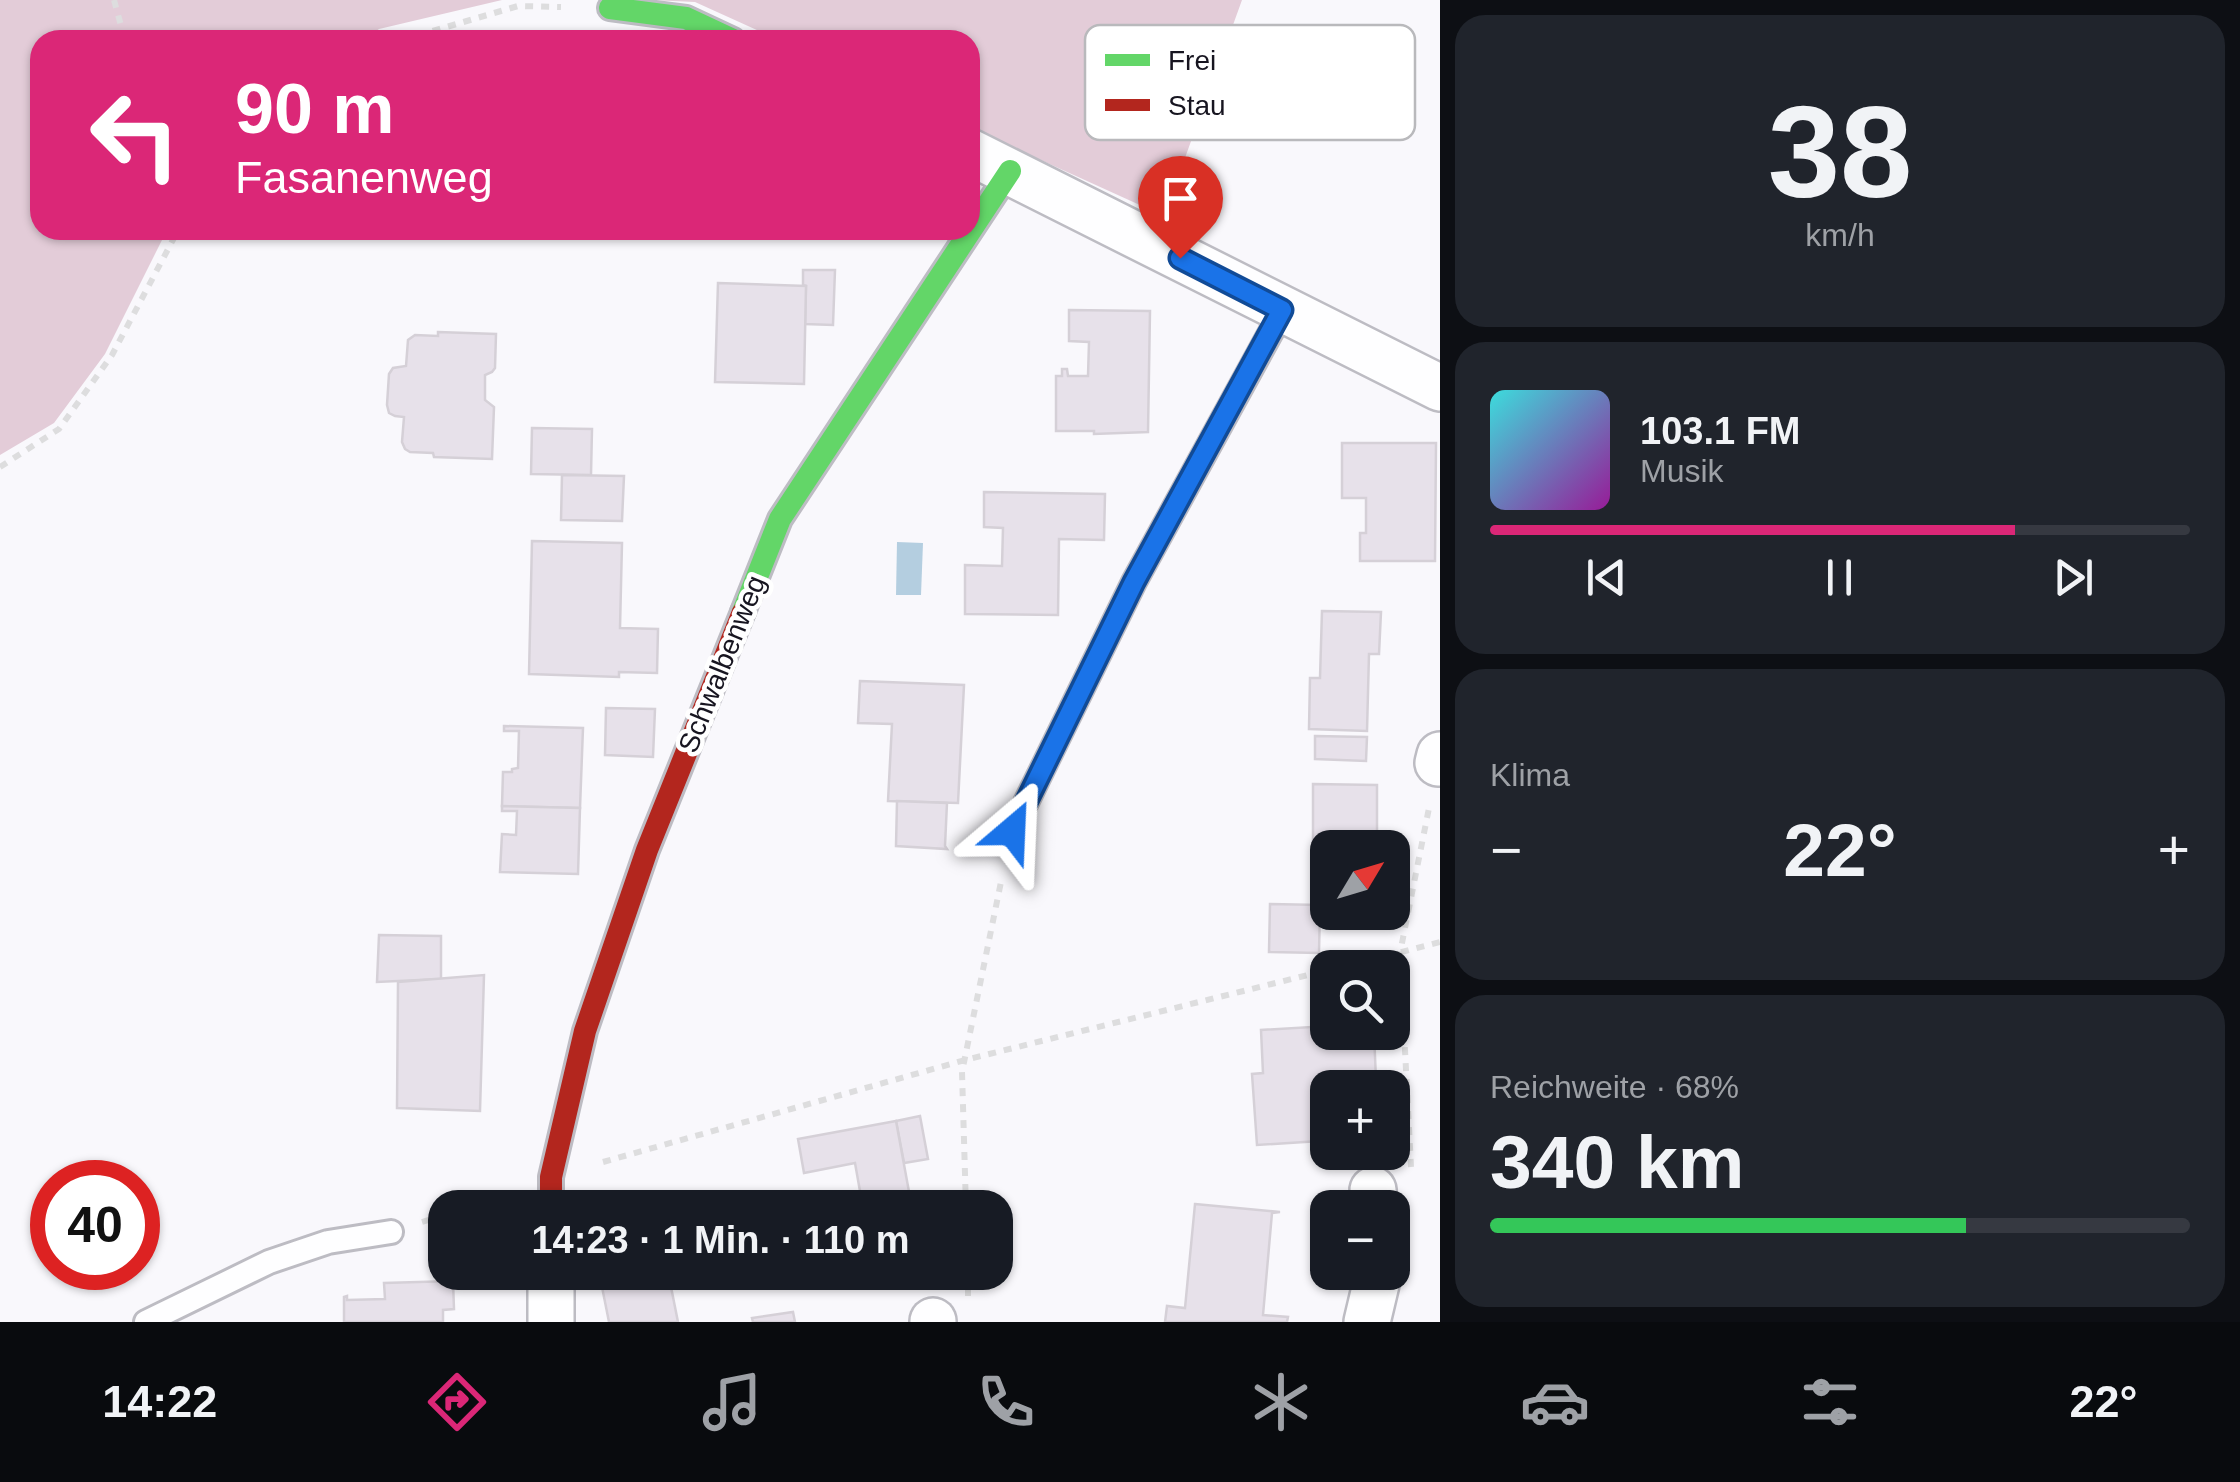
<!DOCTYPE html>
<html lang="de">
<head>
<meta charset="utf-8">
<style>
	:root { --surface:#171b24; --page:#20242c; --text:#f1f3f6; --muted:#9ea1a6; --line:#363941; --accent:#db2777 }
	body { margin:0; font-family:Helvetica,sans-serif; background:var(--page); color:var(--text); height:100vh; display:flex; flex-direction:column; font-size:38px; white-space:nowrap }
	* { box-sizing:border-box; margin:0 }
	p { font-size:32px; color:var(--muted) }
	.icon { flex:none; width:55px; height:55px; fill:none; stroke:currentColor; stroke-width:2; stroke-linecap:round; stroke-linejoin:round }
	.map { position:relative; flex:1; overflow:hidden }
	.panel { display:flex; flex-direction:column; gap:15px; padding:15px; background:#0d0f14; width:800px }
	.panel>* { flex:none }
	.hud { position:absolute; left:30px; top:30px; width:950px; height:210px; border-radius:30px; box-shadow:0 2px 8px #0004; background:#db2777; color:#fff; overflow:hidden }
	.needle { width:65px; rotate:52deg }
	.buttons { position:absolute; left:1310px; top:830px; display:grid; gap:20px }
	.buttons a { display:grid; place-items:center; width:100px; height:100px; border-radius:20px; background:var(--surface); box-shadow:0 2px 8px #0004; font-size:50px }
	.speed { position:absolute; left:30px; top:1160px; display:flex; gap:20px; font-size:50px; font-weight:700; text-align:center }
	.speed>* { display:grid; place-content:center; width:130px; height:130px; border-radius:50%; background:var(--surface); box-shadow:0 2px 8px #0004; line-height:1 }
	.speed .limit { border:15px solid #d22; background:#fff; color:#111 }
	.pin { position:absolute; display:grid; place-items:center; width:85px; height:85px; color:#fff; margin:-102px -42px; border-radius:50% 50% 50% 0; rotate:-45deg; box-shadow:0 0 10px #0007 }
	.pin .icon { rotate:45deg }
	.me { position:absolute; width:110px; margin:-55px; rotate:26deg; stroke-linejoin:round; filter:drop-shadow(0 0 8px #0008) }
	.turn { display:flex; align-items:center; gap:35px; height:210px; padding:0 40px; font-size:45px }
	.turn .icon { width:130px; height:130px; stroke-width:2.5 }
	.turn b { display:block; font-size:70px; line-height:85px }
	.big { font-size:75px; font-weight:700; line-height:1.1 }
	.panel .widget { flex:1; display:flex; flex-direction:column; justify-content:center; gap:15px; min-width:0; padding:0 35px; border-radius:30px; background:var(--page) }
	.panel .dial { align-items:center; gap:0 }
	.dial b { font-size:130px; line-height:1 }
	.song { display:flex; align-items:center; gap:30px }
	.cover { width:120px; height:120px; border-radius:15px; background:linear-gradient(135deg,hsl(180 70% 55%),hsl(300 70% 35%)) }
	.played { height:10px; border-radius:5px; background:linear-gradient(90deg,var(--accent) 75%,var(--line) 75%) }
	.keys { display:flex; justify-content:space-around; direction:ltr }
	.heat { display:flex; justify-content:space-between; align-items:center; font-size:55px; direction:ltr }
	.charge { height:15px; border-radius:8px; background:linear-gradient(90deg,#34c759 68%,var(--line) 0) }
	.trip { position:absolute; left:428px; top:1190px; width:585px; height:100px; border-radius:30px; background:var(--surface); box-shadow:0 2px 8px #0004; font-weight:700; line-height:100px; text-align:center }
	.tabs { display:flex; height:160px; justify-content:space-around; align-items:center; background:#090b0e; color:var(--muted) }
	.tabs .icon { width:70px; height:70px }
	.tabs .on { color:var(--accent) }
	.tabs b { font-size:45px; color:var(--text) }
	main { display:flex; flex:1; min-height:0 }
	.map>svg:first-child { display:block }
	.forest { fill:#e3ccd8 }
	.water { fill:#b4cee0 }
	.building { fill:#e7e1ea; stroke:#d5d0d7; stroke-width:2.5 }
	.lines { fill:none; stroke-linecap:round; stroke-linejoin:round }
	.lane-casing { stroke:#bdbcc3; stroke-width:28 }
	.street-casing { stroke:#bdbcc3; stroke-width:50 }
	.fast-casing { stroke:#bdbcc3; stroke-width:28 }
	.jam-casing { stroke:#bdbcc3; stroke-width:28 }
	.path { stroke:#ddddde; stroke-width:6; stroke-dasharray:8 8; stroke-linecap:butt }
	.lane { stroke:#fefeff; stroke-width:22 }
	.street { stroke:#fefeff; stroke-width:45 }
	.fast { stroke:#63d668; stroke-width:22 }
	.jam { stroke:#b3261e; stroke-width:22 }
	.route-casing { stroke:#114b97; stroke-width:25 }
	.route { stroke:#1a73e8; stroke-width:18 }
	.labels { text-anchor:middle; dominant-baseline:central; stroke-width:9; stroke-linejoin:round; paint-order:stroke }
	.street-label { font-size:28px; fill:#171520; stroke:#fff }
	.key { fill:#fff; stroke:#b9b9bc; stroke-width:2.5 }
	.key-label { font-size:28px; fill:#171520 }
</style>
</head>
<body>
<main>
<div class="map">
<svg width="1440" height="1322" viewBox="0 0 1440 1322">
	<rect width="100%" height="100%" fill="#f9f8fc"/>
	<g class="forest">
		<path d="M0,0H502L379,29L364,40H40V230H167L105,354L54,423L0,455Z"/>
		<path d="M651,0H1242L1164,216L970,128V40H779L695,2Z"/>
	</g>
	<path class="water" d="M897,542L923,543L921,595H896Z"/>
	<g class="building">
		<path d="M803,270H835L833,325L805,324L806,286L803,285Z"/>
		<path d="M718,283L806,286L804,384L715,382Z"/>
		<path d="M1069,310L1150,311L1148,432L1094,434V431H1056V376H1062V369H1067L1068,376H1088L1089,342L1069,341Z"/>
		<path d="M438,332L496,334L495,368L492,372L485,375V400L494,407L492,459L434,457L433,453L410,452L405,449L402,442L404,417L395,416L389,413L387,405L389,374L393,368L406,366L408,340L415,335L438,336Z"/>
		<path d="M532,428L592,429L591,475L531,474Z"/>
		<path d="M1342,443H1436L1435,561H1360V533H1366V498H1342Z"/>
		<path d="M562,475L624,476L622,521L561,520Z"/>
		<path d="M984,492L1105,494L1104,540L1059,539L1058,615L965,614V565L1002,566L1003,528L984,527Z"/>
		<path d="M532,541L622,543L620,628L658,629L657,673L619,672V677L529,674Z"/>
		<path d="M1322,611L1381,612L1379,654H1369L1367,731L1309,729L1310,678H1320Z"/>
		<path d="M860,681L964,685L958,803L888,801L892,724L858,723Z"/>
		<path d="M606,708L655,709L653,757L605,755Z"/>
		<path d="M504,726L583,728L580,808L502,806L503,772H512V769L518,768L519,731H504Z"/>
		<path d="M1315,736L1367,737L1366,761L1315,759Z"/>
		<path d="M1313,784L1377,785V848H1328V887H1313Z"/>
		<path d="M897,801L947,803L945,846L947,849L896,846Z"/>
		<path d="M502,806L580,808L578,874L500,872L502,834L516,835L517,811H502Z"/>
		<path d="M1270,904L1320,905L1319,953L1269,952Z"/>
		<path d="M379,935L441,936V979L377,982Z"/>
		<path d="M484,975L480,1111L397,1108L398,982Z"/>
		<path d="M1328,1026V1032H1374L1376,1080L1315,1084L1319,1141L1257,1145L1252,1074L1263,1073L1261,1030Z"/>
		<path d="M920,1116L928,1159L904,1163L896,1121Z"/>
		<path d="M896,1121L912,1208H863L855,1163L804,1173L798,1139Z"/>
		<path d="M1195,1204L1280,1212L1272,1213L1263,1315L1288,1317L1287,1322H1165L1167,1306L1185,1308Z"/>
		<path d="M599,1272H668L678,1322H609Z"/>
		<path d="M453,1281L454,1309L443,1310V1322H344V1297L347,1296V1300L385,1299L384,1283Z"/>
		<path d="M793,1312L795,1322H753L752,1318Z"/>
	</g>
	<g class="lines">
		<defs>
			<path id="lane" d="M146,1322L269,1262L328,1242L391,1232"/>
			<g id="street">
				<path d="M970,152L1440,388"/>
				<path d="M1438,763L1440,755"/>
				<path d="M1373,1190L1374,1208"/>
				<path d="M551,1272V1322"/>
				<path d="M933,1322V1321"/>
				<path d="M1367,1322L1376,1284L1375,1272"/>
			</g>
			<g id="fast">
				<path d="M610,8L686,18L733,40"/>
				<path d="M743,612L780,519L1010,171"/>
				<path d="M1012,831L1134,582L1283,310"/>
			</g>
			<path id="jam" d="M551,1208V1177L585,1031L647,850L743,612"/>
		</defs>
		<use href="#lane" class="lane-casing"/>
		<use href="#street" class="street-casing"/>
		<use href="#fast" class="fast-casing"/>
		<use href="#jam" class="jam-casing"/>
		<g class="path">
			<path d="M114,0L125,40"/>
			<path d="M402,40L518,6L561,7"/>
			<path d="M0,467L59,429L112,355L175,236L181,230"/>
			<path d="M1339,968L1440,942"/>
			<path d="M603,1162L965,1060L1328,970"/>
			<path d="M1411,1167L1400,953L1430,803"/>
			<path d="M469,1208L502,1197"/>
			<path d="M966,1208L962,1072L1002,877"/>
			<path d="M422,1222L445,1215"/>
			<path d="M968,1272V1296"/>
		</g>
		<use href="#lane" class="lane"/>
		<use href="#street" class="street"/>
		<use href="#fast" class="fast"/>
		<use href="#jam" class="jam"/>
	</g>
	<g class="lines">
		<defs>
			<path id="route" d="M1012,831L1134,582L1282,310L1180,258"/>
		</defs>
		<use href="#route" class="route-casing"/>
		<use href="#route" class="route"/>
	</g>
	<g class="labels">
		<g class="street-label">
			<text transform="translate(722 664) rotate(-68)">Schwalbenweg</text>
		</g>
	</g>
	<rect x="1085" y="25" width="330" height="115" rx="15" class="key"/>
	<rect x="1105" y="54" width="45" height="12" fill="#63d668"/>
	<rect x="1105" y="99" width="45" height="12" fill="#b3261e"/>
	<g class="key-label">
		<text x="1168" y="70">Frei</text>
		<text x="1168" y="115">Stau</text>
	</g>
</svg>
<div class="buttons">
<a><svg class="needle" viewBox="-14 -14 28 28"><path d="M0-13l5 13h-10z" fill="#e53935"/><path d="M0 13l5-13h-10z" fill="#9ea1a6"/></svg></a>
<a><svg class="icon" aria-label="search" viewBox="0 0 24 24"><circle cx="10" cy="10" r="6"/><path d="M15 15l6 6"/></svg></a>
<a>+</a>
<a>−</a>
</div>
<div class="speed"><div class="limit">40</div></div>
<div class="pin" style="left:1180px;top:258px;background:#d93025"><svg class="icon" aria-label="arrive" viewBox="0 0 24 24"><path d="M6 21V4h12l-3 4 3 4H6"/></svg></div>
<svg class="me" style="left:1012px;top:831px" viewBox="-20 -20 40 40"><path d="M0-17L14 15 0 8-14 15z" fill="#1a73e8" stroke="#fff" stroke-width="4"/></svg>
<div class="trip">14:23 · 1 Min. · 110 m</div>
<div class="hud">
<div class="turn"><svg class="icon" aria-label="left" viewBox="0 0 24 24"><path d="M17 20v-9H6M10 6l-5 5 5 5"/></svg><div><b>90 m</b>Fasanenweg</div></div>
</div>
</div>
<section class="panel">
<div class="widget dial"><b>38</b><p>km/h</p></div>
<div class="widget">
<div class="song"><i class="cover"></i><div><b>103.1 FM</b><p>Musik</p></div></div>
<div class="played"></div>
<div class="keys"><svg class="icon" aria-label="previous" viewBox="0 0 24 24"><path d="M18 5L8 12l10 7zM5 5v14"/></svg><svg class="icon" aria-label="pause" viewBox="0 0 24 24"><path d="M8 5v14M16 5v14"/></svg><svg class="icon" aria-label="next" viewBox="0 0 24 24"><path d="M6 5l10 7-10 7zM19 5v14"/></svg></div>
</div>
<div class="widget"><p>Klima</p>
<div class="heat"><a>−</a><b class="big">22°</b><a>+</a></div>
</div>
<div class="widget"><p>Reichweite · 68%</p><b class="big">340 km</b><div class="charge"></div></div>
</section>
</main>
<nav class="tabs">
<b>14:22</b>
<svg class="icon on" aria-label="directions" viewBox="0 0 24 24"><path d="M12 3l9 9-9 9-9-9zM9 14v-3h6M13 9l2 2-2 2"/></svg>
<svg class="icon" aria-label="music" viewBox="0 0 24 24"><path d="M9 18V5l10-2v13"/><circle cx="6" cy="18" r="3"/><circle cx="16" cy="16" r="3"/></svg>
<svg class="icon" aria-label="phone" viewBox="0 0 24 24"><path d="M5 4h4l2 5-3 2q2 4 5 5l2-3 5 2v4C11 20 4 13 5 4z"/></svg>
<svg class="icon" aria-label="climate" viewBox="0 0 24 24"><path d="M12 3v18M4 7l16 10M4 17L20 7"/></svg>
<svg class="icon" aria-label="car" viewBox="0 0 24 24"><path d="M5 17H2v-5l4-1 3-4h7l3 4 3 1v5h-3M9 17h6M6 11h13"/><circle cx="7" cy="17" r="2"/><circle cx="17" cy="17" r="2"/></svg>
<svg class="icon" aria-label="filters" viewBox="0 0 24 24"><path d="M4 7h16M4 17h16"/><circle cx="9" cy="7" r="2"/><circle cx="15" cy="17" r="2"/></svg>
<b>22°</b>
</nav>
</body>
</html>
